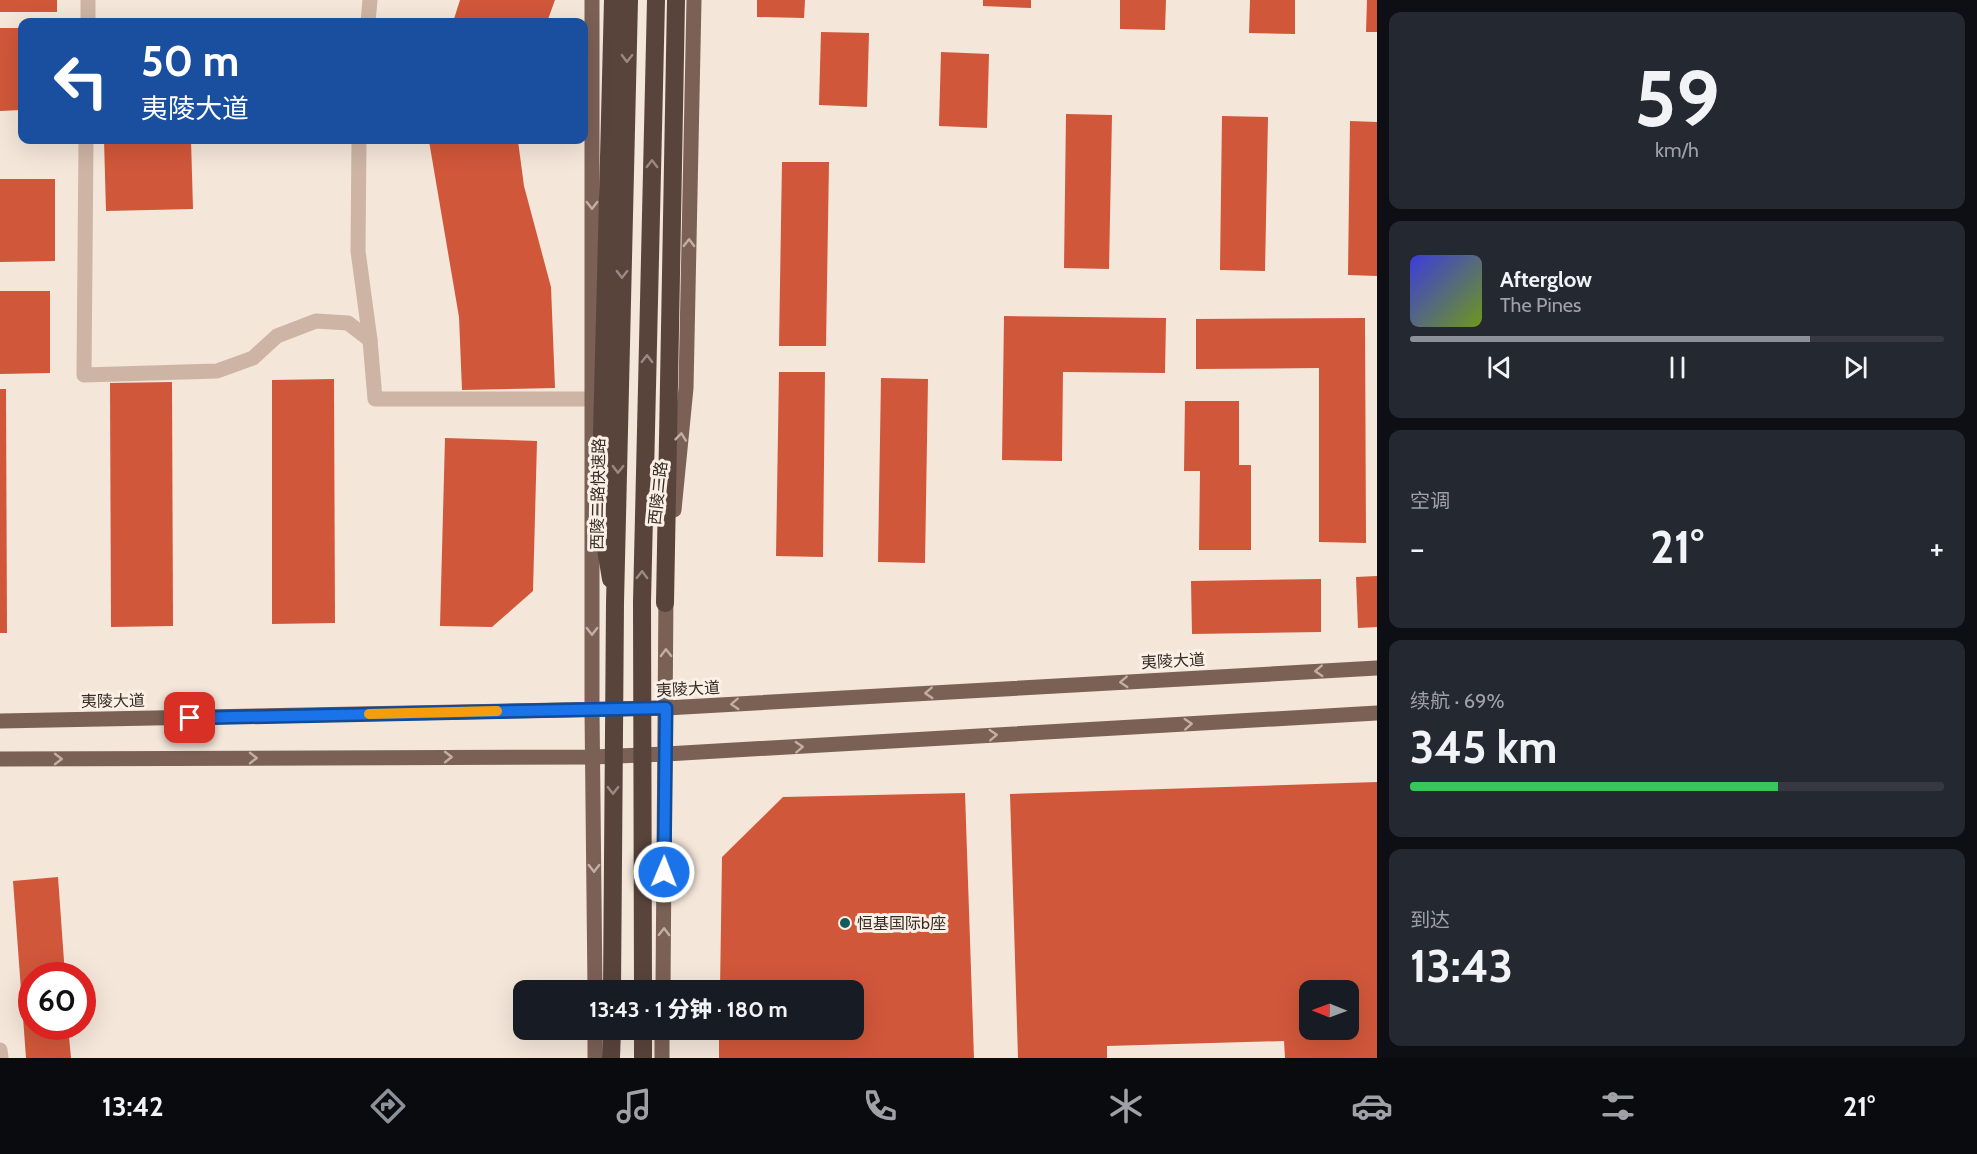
<!DOCTYPE html>
<html lang="zh">
<head>
<meta charset="utf-8">
<style>
	:root { --surface:#171b24; --page:#242831; --text:#f1f3f6; --muted:#9ea1a6; --line:#363941; --accent:#8c9099 }
	body { margin:0; font-family:Cabin,"Noto Sans SC",sans-serif; background:var(--page); color:var(--text); height:100vh; display:flex; flex-direction:column; font-size:22px; white-space:nowrap }
	* { box-sizing:border-box; margin:0 }
	p { font-size:20px; color:var(--muted) }
	.icon { flex:none; width:33px; height:33px; fill:none; stroke:currentColor; stroke-width:2; stroke-linecap:round; stroke-linejoin:round }
	.map { position:relative; flex:1; overflow:hidden }
	.drawer { display:flex; flex-direction:column; gap:12px; padding:12px; background:#0d0f14; width:600px }
	.drawer>* { flex:none }
	.guide { position:absolute; left:18px; top:18px; width:570px; height:126px; border-radius:12px; box-shadow:0 6px 24px #0002; background:#1a4fa0; color:#fff; overflow:hidden }
	.needle { width:39px; rotate:271deg }
	.controls { position:absolute; left:1299px; top:980px; display:grid; gap:12px }
	.controls a { display:grid; place-items:center; width:60px; height:60px; border-radius:12px; background:var(--surface); box-shadow:0 6px 24px #0002; font-size:30px }
	.speed { position:absolute; left:18px; top:962px; display:flex; gap:12px; font-size:30px; font-weight:700; text-align:center }
	.speed>* { display:grid; place-content:center; width:78px; height:78px; border-radius:50%; background:var(--surface); box-shadow:0 6px 24px #0002; line-height:1 }
	.speed .limit { border:9px solid #d22; background:#fff; color:#111 }
	.pin { position:absolute; display:grid; place-items:center; width:51px; height:51px; color:#fff; margin:-26px; border-radius:12px; box-shadow:0 3px 9px #0006 }
	.me { position:absolute; width:66px; margin:-33px; rotate:1deg; stroke-linejoin:round; filter:drop-shadow(0 0 4px #0008) }
	.turn { display:flex; align-items:center; gap:21px; height:126px; padding:0 24px; font-size:27px }
	.turn .icon { width:78px; height:78px; stroke-width:2.5 }
	.turn b { display:block; font-size:42px; line-height:51px }
	.big { font-size:45px; font-weight:800; line-height:1.1 }
	.drawer .widget { flex:1; display:flex; flex-direction:column; justify-content:center; gap:9px; min-width:0; padding:0 21px; border-radius:12px; background:var(--page) }
	.drawer .dial { align-items:center; gap:0 }
	.dial b { font-size:78px; line-height:1 }
	.song { display:flex; align-items:center; gap:18px }
	.cover { width:72px; height:72px; border-radius:9px; background:linear-gradient(135deg,hsl(240 70% 55%),hsl(80 70% 35%)) }
	.played { height:6px; border-radius:3px; background:linear-gradient(90deg,var(--accent) 75%,var(--line) 75%) }
	.keys { display:flex; justify-content:space-around; direction:ltr }
	.heat { display:flex; justify-content:space-between; align-items:center; font-size:33px; direction:ltr }
	.charge { height:9px; border-radius:4px; background:linear-gradient(90deg,#34c759 69%,var(--line) 0) }
	.trip { position:absolute; left:513px; top:980px; width:351px; height:60px; border-radius:12px; background:var(--surface); box-shadow:0 6px 24px #0002; font-weight:800; line-height:60px; text-align:center }
	.dock { display:flex; height:96px; justify-content:space-around; align-items:center; background:#090b0e; color:var(--muted) }
	.dock .icon { width:42px; height:42px }
	.dock .active { color:var(--accent) }
	.dock b { font-size:27px; color:var(--text) }
	main { display:flex; flex:1; min-height:0 }
	.map>svg:first-child { display:block }
	.building { fill:#d1573a; fill-rule:evenodd }
	.lines { fill:none; stroke-linecap:round; stroke-linejoin:round }
	.minor { stroke:#cdb4a4; stroke-width:15 }
	.major { stroke:#7b6056; stroke-width:15 }
	.highway { stroke:#59443c; stroke-width:18 }
	.highway-bridge { stroke:#59443c; stroke-width:18 }
	.oneway { stroke:#9a8980 }
	.oneway2 { stroke:#c1afa5 }
	.route-casing { stroke:#114b97; stroke-width:15 }
	.route { stroke:#1a73e8; stroke-width:10 }
	.slow { stroke:#f59e0b; stroke-width:10 }
	.poi-dot { fill:#185b5d; stroke:#fbf0e6; stroke-width:2 }
	.labels { text-anchor:middle; dominant-baseline:central; stroke-width:6; stroke-linejoin:round; paint-order:stroke }
	.street-label { font-size:16px; fill:#372b26; stroke:#fbf0e6 }
	.poi-label { font-size:16px; fill:#372b26; stroke:#fbf0e6; text-anchor:start }
</style>
</head>
<body>
<main>
<div class="map">
<svg width="1377" height="1058" viewBox="0 0 1377 1058">
	<rect width="100%" height="100%" fill="#f4e6d9"/>
	<g class="building">
		<rect x="0" y="0" width="57" height="12"/>
		<path d="M460,0H555L547,22H453Z"/>
		<path d="M757,0H805L804,18L757,17Z"/>
		<path d="M983,0H1031V8L983,6Z"/>
		<path d="M1120,0H1166L1165,30L1120,29Z"/>
		<path d="M1250,0H1295V34L1249,33Z"/>
		<path d="M1367,0H1377V32H1366Z"/>
		<path d="M0,28H22V110L0,111Z"/>
		<path d="M821,32L869,33L867,107L819,105Z"/>
		<path d="M941,52L989,54L987,128L939,126Z"/>
		<path d="M1066,114L1112,115L1109,269L1064,268Z"/>
		<path d="M1222,116L1268,117L1265,271L1220,270Z"/>
		<path d="M1350,121L1377,122V276L1348,275Z"/>
		<path d="M104,140H191L193,209L106,211Z"/>
		<path d="M429,141H518L524,186L551,287L555,388L462,390L459,317Z"/>
		<path d="M782,162H829L826,346H779Z"/>
		<path d="M0,179H55V261L0,262Z"/>
		<path d="M0,291H50V373L0,374Z"/>
		<path d="M1004,316L1166,318L1165,373L1063,372L1062,461L1002,460Z"/>
		<path d="M1365,318L1366,543L1319,542V368L1196,369V319Z"/>
		<path d="M779,372H825L823,557L776,556Z"/>
		<path d="M881,378L928,379L925,563L878,562Z"/>
		<path d="M334,379L335,623L272,624V380Z"/>
		<path d="M172,382L173,626L111,627L110,383Z"/>
		<path d="M0,389H6L7,633H0Z"/>
		<path d="M1185,401H1239V465H1251V550H1199L1200,471H1184Z"/>
		<path d="M445,438L537,441L533,591L492,627L440,626Z"/>
		<path d="M1377,576V627L1358,628L1356,577Z"/>
		<path d="M1321,579V632L1192,634L1191,581Z"/>
		<path d="M1377,782V1058H1285L1284,1041L1107,1046V1058H1018L1010,794ZM1310,990H1348V1029H1310Z"/>
		<path d="M965,793L974,1058H719V1029H854V990H720L722,857L783,797Z"/>
		<path d="M58,877L65,975H32V1026H68L71,1058H26L13,881Z"/>
	</g>
	<g class="lines">
		<g class="minor">
			<path d="M88,22V0"/>
			<path d="M368,22L370,0"/>
			<path d="M86,140L84,375L217,371L253,358L277,336L316,321L348,323L370,340L375,399H592"/>
			<path d="M359,140L358,251L370,340"/>
			<path d="M0,1050L1,1058"/>
		</g>
		<g class="major">
			<path d="M592,0V709L595,990"/>
			<path d="M674,510L686,388L694,0"/>
			<path d="M0,721L666,708L1377,668"/>
			<path d="M0,759L593,757L666,754L1377,713"/>
			<path d="M663,990L666,591"/>
			<path d="M595,1029V1058"/>
			<path d="M662,1058V1029"/>
		</g>
		<g class="highway">
			<path d="M611,579L600,513L613,0"/>
			<path d="M665,603L676,0"/>
			<path d="M643,1029V1058"/>
			<path d="M611,1058L612,1029"/>
		</g>
		<g class="highway-bridge">
			<path d="M612,990L615,603L629,0"/>
			<path d="M643,990L642,602L656,0"/>
		</g>
	</g>
	<defs><path id="oneway-chevron" d="M-2-3.5L2.5 0L-2 3.5" fill="none" stroke-width="1.6" stroke-linecap="round" stroke-linejoin="round" transform="scale(1.5)"/></defs>
	<g class="oneway">
		<use href="#oneway-chevron" transform="translate(627 58) rotate(91)"/>
		<use href="#oneway-chevron" transform="translate(652 164) rotate(-89)"/>
		<use href="#oneway-chevron" transform="translate(622 274) rotate(91)"/>
		<use href="#oneway-chevron" transform="translate(647 359) rotate(-89)"/>
		<use href="#oneway-chevron" transform="translate(618 469) rotate(91)"/>
		<use href="#oneway-chevron" transform="translate(642 575) rotate(-89)"/>
		<use href="#oneway-chevron" transform="translate(613 790) rotate(90)"/>
	</g>
	<g class="oneway2">
		<use href="#oneway-chevron" transform="translate(592 205) rotate(90)"/>
		<use href="#oneway-chevron" transform="translate(689 243) rotate(-89)"/>
		<use href="#oneway-chevron" transform="translate(681 437) rotate(-84)"/>
		<use href="#oneway-chevron" transform="translate(592 631) rotate(90)"/>
		<use href="#oneway-chevron" transform="translate(666 653) rotate(-91)"/>
		<use href="#oneway-chevron" transform="translate(1319 671) rotate(177)"/>
		<use href="#oneway-chevron" transform="translate(1124 682) rotate(177)"/>
		<use href="#oneway-chevron" transform="translate(929 693) rotate(177)"/>
		<use href="#oneway-chevron" transform="translate(735 704) rotate(177)"/>
		<use href="#oneway-chevron" transform="translate(1188 724) rotate(-3)"/>
		<use href="#oneway-chevron" transform="translate(993 735) rotate(-3)"/>
		<use href="#oneway-chevron" transform="translate(799 747) rotate(-3)"/>
		<use href="#oneway-chevron" transform="translate(448 757)"/>
		<use href="#oneway-chevron" transform="translate(253 758)"/>
		<use href="#oneway-chevron" transform="translate(58 759)"/>
		<use href="#oneway-chevron" transform="translate(594 868) rotate(90)"/>
		<use href="#oneway-chevron" transform="translate(664 932) rotate(-89)"/>
	</g>
	<g class="lines">
		<defs>
			<path id="route" d="M190,718L666,708L664,872"/>
		</defs>
		<use href="#route" class="route-casing"/>
		<use href="#route" class="route"/>
		<path class="slow" d="M369,714L497,711"/>
	</g>
	<circle class="poi-dot" cx="845" cy="923" r="6"/>
	<g class="labels">
		<g class="street-label">
			<text transform="translate(658 493) rotate(-84)">西陵二路</text>
			<text transform="translate(598 494) rotate(-89)">西陵二路快速路</text>
			<text transform="translate(1173 661) rotate(-3)">夷陵大道</text>
			<text transform="translate(688 689) rotate(-3)">夷陵大道</text>
			<text transform="translate(113 701) rotate(-1)">夷陵大道</text>
		</g>
		<g class="poi-label">
			<text x="857" y="923">恒基国际b座</text>
		</g>
	</g>
</svg>
<div class="controls">
<a><svg class="needle" viewBox="-14 -14 28 28"><path d="M0-13l5 13h-10z" fill="#e53935"/><path d="M0 13l5-13h-10z" fill="#9ea1a6"/></svg></a>
</div>
<div class="speed"><div class="limit">60</div></div>
<div class="pin" style="left:190px;top:718px;background:#d93025"><svg class="icon" aria-label="arrive" viewBox="0 0 24 24"><path d="M6 21V4h12l-3 4 3 4H6"/></svg></div>
<svg class="me" style="left:664px;top:872px" viewBox="-20 -20 40 40"><circle r="17" fill="#1a73e8" stroke="#fff" stroke-width="3"/><path d="M0-11L8 9 0 5-8 9z" fill="#fff"/></svg>
<div class="trip">13:43 · 1 分钟 · 180 m</div>
<div class="guide">
<div class="turn"><svg class="icon" aria-label="left" viewBox="0 0 24 24"><path d="M17 20v-9H6M10 6l-5 5 5 5"/></svg><div><b>50 m</b>夷陵大道</div></div>
</div>
</div>
<section class="drawer">
<div class="widget dial"><b>59</b><p>km/h</p></div>
<div class="widget">
<div class="song"><i class="cover"></i><div><b>Afterglow</b><p>The Pines</p></div></div>
<div class="played"></div>
<div class="keys"><svg class="icon" aria-label="previous" viewBox="0 0 24 24"><path d="M18 5L8 12l10 7zM5 5v14"/></svg><svg class="icon" aria-label="pause" viewBox="0 0 24 24"><path d="M8 5v14M16 5v14"/></svg><svg class="icon" aria-label="next" viewBox="0 0 24 24"><path d="M6 5l10 7-10 7zM19 5v14"/></svg></div>
</div>
<div class="widget"><p>空调</p>
<div class="heat"><a>−</a><b class="big">21°</b><a>+</a></div>
</div>
<div class="widget"><p>续航 · 69%</p><b class="big">345 km</b><div class="charge"></div></div>
<div class="widget"><p>到达</p><b class="big">13:43</b></div>
</section>
</main>
<nav class="dock">
<b>13:42</b>
<svg class="icon active" aria-label="directions" viewBox="0 0 24 24"><path d="M12 3l9 9-9 9-9-9zM9 14v-3h6M13 9l2 2-2 2"/></svg>
<svg class="icon" aria-label="music" viewBox="0 0 24 24"><path d="M9 18V5l10-2v13"/><circle cx="6" cy="18" r="3"/><circle cx="16" cy="16" r="3"/></svg>
<svg class="icon" aria-label="phone" viewBox="0 0 24 24"><path d="M5 4h4l2 5-3 2q2 4 5 5l2-3 5 2v4C11 20 4 13 5 4z"/></svg>
<svg class="icon" aria-label="climate" viewBox="0 0 24 24"><path d="M12 3v18M4 7l16 10M4 17L20 7"/></svg>
<svg class="icon" aria-label="car" viewBox="0 0 24 24"><path d="M5 17H2v-5l4-1 3-4h7l3 4 3 1v5h-3M9 17h6M6 11h13"/><circle cx="7" cy="17" r="2"/><circle cx="17" cy="17" r="2"/></svg>
<svg class="icon" aria-label="filters" viewBox="0 0 24 24"><path d="M4 7h16M4 17h16"/><circle cx="9" cy="7" r="2"/><circle cx="15" cy="17" r="2"/></svg>
<b>21°</b>
</nav>
</body>
</html>
